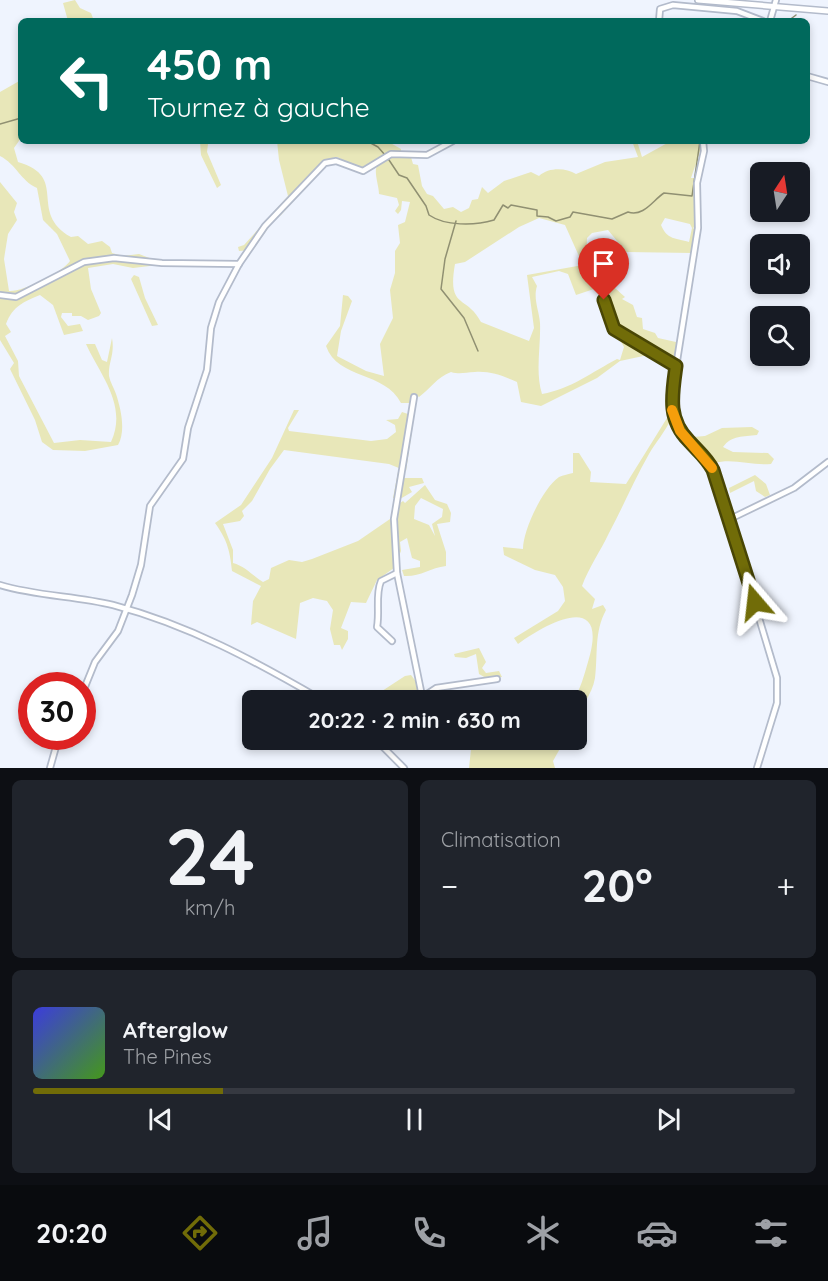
<!DOCTYPE html>
<html lang="fr">
<head>
<meta charset="utf-8">
<style>
	:root { --surface:#171b24; --page:#20242c; --text:#f1f3f6; --muted:#9ea1a6; --line:#363941; --accent:#716c08 }
	body { margin:0; font-family:Quicksand,sans-serif; background:var(--page); color:var(--text); height:100vh; display:flex; flex-direction:column; font-size:22px; white-space:nowrap }
	* { box-sizing:border-box; margin:0 }
	p { font-size:20px; color:var(--muted) }
	.icon { flex:none; width:33px; height:33px; fill:none; stroke:currentColor; stroke-width:2; stroke-linecap:round; stroke-linejoin:round }
	.map { position:relative; height:768px; overflow:hidden }
	.panel { display:flex; flex-direction:column; gap:12px; padding:12px; background:#0d0f14; flex:1 }
	.panel>* { flex:none }
	.top-card { position:absolute; left:18px; top:18px; width:792px; height:126px; border-radius:9px; box-shadow:0 3px 9px #0003; background:#00695c; color:#fff; overflow:hidden }
	.needle { width:39px; rotate:12deg }
	.controls { position:absolute; left:750px; top:162px; display:grid; gap:12px }
	.controls a { display:grid; place-items:center; width:60px; height:60px; border-radius:9px; background:var(--surface); box-shadow:0 3px 9px #0003; font-size:30px }
	.speed { position:absolute; left:18px; top:672px; display:flex; gap:12px; font-size:30px; font-weight:700; text-align:center }
	.speed>* { display:grid; place-content:center; width:78px; height:78px; border-radius:50%; background:var(--surface); box-shadow:0 3px 9px #0003; line-height:1 }
	.speed .limit { border:9px solid #d22; background:#fff; color:#111 }
	.pin { position:absolute; display:grid; place-items:center; width:51px; height:51px; color:#fff; margin:-62px -26px; border-radius:50% 50% 50% 0; rotate:-45deg; box-shadow:0 0 6px #0007 }
	.pin .icon { rotate:45deg }
	.me { position:absolute; width:66px; margin:-33px; rotate:343deg; stroke-linejoin:round; filter:drop-shadow(0 0 4px #0008) }
	.turn { display:flex; align-items:center; gap:21px; height:126px; padding:0 30px; font-size:27px }
	.turn .icon { width:78px; height:78px; stroke-width:2.5 }
	.turn b { display:block; font-size:42px; line-height:51px }
	.big { font-size:45px; font-weight:700; line-height:1.1 }
	.panel .widget { flex:1; display:flex; flex-direction:column; justify-content:center; gap:9px; min-width:0; padding:0 21px; border-radius:9px; background:var(--page) }
	.panel .dial { align-items:center; gap:0 }
	.dial b { font-size:78px; line-height:1 }
	.song { display:flex; align-items:center; gap:18px }
	.cover { width:72px; height:72px; border-radius:9px; background:linear-gradient(135deg,hsl(240 70% 55%),hsl(100 70% 35%)) }
	.played { height:6px; border-radius:3px; background:linear-gradient(90deg,var(--accent) 25%,var(--line) 25%) }
	.keys { display:flex; justify-content:space-around; direction:ltr }
	.heat { display:flex; justify-content:space-between; align-items:center; font-size:33px; direction:ltr }
	.panel .tiles { flex:1; display:grid; gap:12px; grid-template-columns:1fr 1fr }
	.widget:last-child { grid-column:span 2 }
	.trip { position:absolute; left:242px; top:690px; width:345px; height:60px; border-radius:9px; background:var(--surface); box-shadow:0 3px 9px #0003; font-weight:700; line-height:60px; text-align:center }
	.dock { display:flex; height:96px; justify-content:space-around; align-items:center; background:#090b0e; color:var(--muted) }
	.dock .icon { width:42px; height:42px }
	.dock .on { color:var(--accent) }
	.dock b { font-size:27px; color:var(--text) }
	.map>svg:first-child { display:block }
	.green { fill:#e8e7b9; fill-rule:evenodd }
	.lines { fill:none; stroke-linecap:round; stroke-linejoin:round }
	.stream { stroke:#909072; stroke-width:1.5 }
	.minor-casing { stroke:#b3bbcb; stroke-width:8 }
	.major-casing { stroke:#b3bbcb; stroke-width:8 }
	.minor { stroke:#fff; stroke-width:4.5 }
	.major { stroke:#fff; stroke-width:5 }
	.route-casing { stroke:#494605; stroke-width:15 }
	.route { stroke:#716c08; stroke-width:10 }
	.slow { stroke:#f59e0b; stroke-width:10 }
</style>
</head>
<body>
<div class="map">
<svg width="828" height="768" viewBox="0 0 828 768">
	<rect width="100%" height="100%" fill="#eff4fe"/>
	<g class="green">
		<path d="M75,0L80,8L91,13L94,21H68L63,3Z"/>
		<path d="M21,80V138L14,148L18,162C70,177 27,212 71,237L78,236L88,244L102,241L110,247L112,253L123,256L139,254L157,261L158,265L133,268L113,264L88,268L91,289L101,313L99,316L88,320L81,316H72V313H62L61,317L68,326L80,324L83,331L64,335L53,305L40,295C23,302 13,306 6,324L11,332L5,336L18,361L19,376L54,443L80,440L111,442C128,405 100,375 86,344H95L102,360L107,362L112,338C115,355 108,362 109,376C110,382 114,388 116,394C121,409 126,431 118,445L85,451L53,450L42,442L35,420L10,369L14,363L0,340V182L17,203L14,212L17,220L8,234L4,259L9,291C23,292 63,272 70,261L57,234L43,220L37,188C21,181 16,164 0,156V92Z"/>
		<path d="M200,141L208,144L207,152L221,185L217,188L201,155Z"/>
		<path d="M277,141H387L401,149V152H387L372,166L362,169L337,157L328,159L327,164L281,215L265,225L269,227L253,250L239,251L238,247L244,245L288,196L279,160Z"/>
		<path d="M632,141H637L642,157L671,141H681L683,144L699,141L702,146L691,178H695L696,226L693,228L696,231L692,253L626,252L608,230L592,233L587,238C585,272 601,274 625,297L622,299L633,305L637,317L642,318L643,329L655,333L658,338L676,342L675,364L670,363L671,369L648,355L620,361L597,378L541,406L521,402L517,382C503,376 491,371 475,372C465,372 461,375 451,372C437,377 430,389 419,397L414,393L411,403H401C385,371 338,380 326,346L340,326L343,295L348,296L352,301L341,331L337,356L366,371L384,376L380,344L393,318L390,290L395,273V251L400,243L398,225L405,222L410,202L402,201L401,210L398,214L395,211L399,205L397,198L379,194C379,187 375,176 376,169C379,155 401,154 411,157L413,164L418,165L422,186L427,194L433,196L444,209L453,207L461,212L469,208L472,200L478,199L482,187L488,193L504,181L531,172L539,176C549,167 566,168 576,174L605,162L638,157ZM539,218L565,225L583,265L527,275L534,328L529,341L481,322C466,294 447,310 455,264L465,262L519,227ZM665,218L690,224L692,228L689,242C676,238 667,240 661,225ZM559,271L568,274L576,295L597,288V281H600L615,328L621,331L617,335L624,347L620,360L617,359C592,372 571,389 542,394C535,372 541,346 540,323C539,310 533,299 537,286L532,277Z"/>
		<path d="M134,275L139,277L145,298L158,325L152,326L131,279Z"/>
		<path d="M294,410H299L288,428L289,431L371,441L387,439L396,432L395,425L386,420L398,419L402,412L408,414V421L413,424L406,471L389,464L284,450L270,469L252,501L242,511L244,516L240,521L223,524L233,550V563C245,566 253,576 263,582L269,579L271,568L289,560L302,562L312,559L358,541L390,519L396,526L400,503L403,501L405,503L425,485L435,500L447,504L451,513L450,522L437,524L446,552V566C430,568 420,577 404,576L402,570L420,567V561L412,558L407,538L400,542L401,551L394,568L377,580L366,603L351,602L341,628L348,631V639L342,650L340,645H334L330,629L333,610L327,601L313,598L300,603L296,639L257,622L251,625L253,601L261,586L232,571C230,552 228,541 215,523L241,505L272,458ZM421,498L443,509L442,517L432,524L435,536L429,525L414,519L415,506Z"/>
		<path d="M667,418L671,419C665,432 656,442 649,454C634,480 623,507 609,533C600,552 589,567 582,586L595,599L592,609L603,605L606,610C594,632 598,654 595,678C592,696 579,707 576,724V700H573C581,689 584,675 588,662C610,590 549,621 518,644L514,638L558,611L565,601L563,587L555,575L535,570L504,555L503,547L523,549C523,530 543,488 559,477C563,475 569,474 573,473V453H579L591,472L590,482L626,484Z"/>
		<path d="M752,427L759,431L757,435C743,437 732,435 723,447L733,452L768,453L774,459L771,464C752,466 734,458 714,463L694,443L693,437L705,436L722,428Z"/>
		<path d="M398,472L399,478H422L424,483L409,487L412,492L400,499L393,498Z"/>
		<path d="M755,475L766,484L770,495L765,497L756,491L754,481L730,493L729,488Z"/>
		<path d="M479,648L486,662L482,668L486,673L499,671L502,677L486,678L479,674L476,654L466,658L455,657L454,654Z"/>
		<path d="M411,675L417,683L419,693L414,700H375L382,695V691L405,676Z"/>
		<path d="M472,740H570L562,745L553,761L555,768H469Z"/>
	</g>
	<g class="lines">
		<g class="stream">
			<path d="M788,21L796,15"/>
			<path d="M0,124L21,118"/>
			<path d="M367,141L378,147L385,155"/>
			<path d="M387,157L399,175L407,178L426,206L429,215C445,226 474,226 494,220L503,205L508,208L511,205L537,210V216L548,217L556,221L570,217L573,212L612,219L628,212C644,217 653,200 664,193L692,196L700,141"/>
			<path d="M456,221L445,259L441,289L464,318L478,351"/>
		</g>
		<defs>
			<g id="minor">
				<path d="M659,21L660,9L673,5L737,11L763,21"/>
				<path d="M770,21L776,0"/>
				<path d="M807,76L828,82"/>
				<path d="M703,141L704,151L697,183L698,228L673,386C666,435 700,439 717,478L777,678V703L757,768"/>
				<path d="M0,295L16,297L84,262L114,258L162,263L239,264"/>
				<path d="M605,300L614,329L676,366"/>
				<path d="M414,397L394,519L397,573L422,696"/>
				<path d="M730,519L794,488L828,462"/>
				<path d="M0,585C36,596 76,596 113,605C189,625 255,661 322,700"/>
				<path d="M392,641L377,627C380,611 375,595 381,581L397,573"/>
				<path d="M82,694L95,662L118,631L132,595L141,565L150,506L183,459L188,428L207,370L211,328L219,302L239,264L265,226L325,163L336,161L363,171L391,154L427,155L453,141"/>
				<path d="M418,700L436,688L497,679"/>
				<path d="M376,740L404,768"/>
				<path d="M50,768L59,736"/>
			</g>
			<path id="major" d="M698,0L828,11"/>
		</defs>
		<use href="#minor" class="minor-casing"/>
		<use href="#major" class="major-casing"/>
		<use href="#minor" class="minor"/>
		<use href="#major" class="major"/>
	</g>
	<g class="lines">
		<defs>
			<path id="route" d="M604,300L614,329L676,366C672,395 667,419 689,441C698,451 707,458 713,470L755,602"/>
		</defs>
		<use href="#route" class="route-casing"/>
		<use href="#route" class="route"/>
		<path class="slow" d="M672,410L680,431L712,468"/>
	</g>
</svg>
<div class="controls">
<a><svg class="needle" viewBox="-14 -14 28 28"><path d="M0-13l5 13h-10z" fill="#e53935"/><path d="M0 13l5-13h-10z" fill="#9ea1a6"/></svg></a>
<a><svg class="icon" aria-label="sound" viewBox="0 0 24 24"><path d="M4 9h4l5-4v14l-5-4H4zM17 9q2 3 0 6"/></svg></a>
<a><svg class="icon" aria-label="search" viewBox="0 0 24 24"><circle cx="10" cy="10" r="6"/><path d="M15 15l6 6"/></svg></a>
</div>
<div class="speed"><div class="limit">30</div></div>
<div class="pin" style="left:604px;top:300px;background:#d93025"><svg class="icon" aria-label="arrive" viewBox="0 0 24 24"><path d="M6 21V4h12l-3 4 3 4H6"/></svg></div>
<svg class="me" style="left:755px;top:602px" viewBox="-20 -20 40 40"><path d="M0-17L14 15 0 8-14 15z" fill="#716c08" stroke="#fff" stroke-width="4"/></svg>
<div class="trip">20:22 · 2 min · 630 m</div>
<div class="top-card">
<div class="turn"><svg class="icon" aria-label="left" viewBox="0 0 24 24"><path d="M17 20v-9H6M10 6l-5 5 5 5"/></svg><div><b>450 m</b>Tournez à gauche</div></div>
</div>
</div>
<section class="panel">
<div class="tiles">
<div class="widget dial"><b>24</b><p>km/h</p></div>
<div class="widget"><p>Climatisation</p>
<div class="heat"><a>−</a><b class="big">20°</b><a>+</a></div>
</div>
<div class="widget">
<div class="song"><i class="cover"></i><div><b>Afterglow</b><p>The Pines</p></div></div>
<div class="played"></div>
<div class="keys"><svg class="icon" aria-label="previous" viewBox="0 0 24 24"><path d="M18 5L8 12l10 7zM5 5v14"/></svg><svg class="icon" aria-label="pause" viewBox="0 0 24 24"><path d="M8 5v14M16 5v14"/></svg><svg class="icon" aria-label="next" viewBox="0 0 24 24"><path d="M6 5l10 7-10 7zM19 5v14"/></svg></div>
</div>
</div>
</section>
<nav class="dock">
<b>20:20</b>
<svg class="icon on" aria-label="directions" viewBox="0 0 24 24"><path d="M12 3l9 9-9 9-9-9zM9 14v-3h6M13 9l2 2-2 2"/></svg>
<svg class="icon" aria-label="music" viewBox="0 0 24 24"><path d="M9 18V5l10-2v13"/><circle cx="6" cy="18" r="3"/><circle cx="16" cy="16" r="3"/></svg>
<svg class="icon" aria-label="phone" viewBox="0 0 24 24"><path d="M5 4h4l2 5-3 2q2 4 5 5l2-3 5 2v4C11 20 4 13 5 4z"/></svg>
<svg class="icon" aria-label="climate" viewBox="0 0 24 24"><path d="M12 3v18M4 7l16 10M4 17L20 7"/></svg>
<svg class="icon" aria-label="car" viewBox="0 0 24 24"><path d="M5 17H2v-5l4-1 3-4h7l3 4 3 1v5h-3M9 17h6M6 11h13"/><circle cx="7" cy="17" r="2"/><circle cx="17" cy="17" r="2"/></svg>
<svg class="icon" aria-label="filters" viewBox="0 0 24 24"><path d="M4 7h16M4 17h16"/><circle cx="9" cy="7" r="2"/><circle cx="15" cy="17" r="2"/></svg>
</nav>
</body>
</html>
